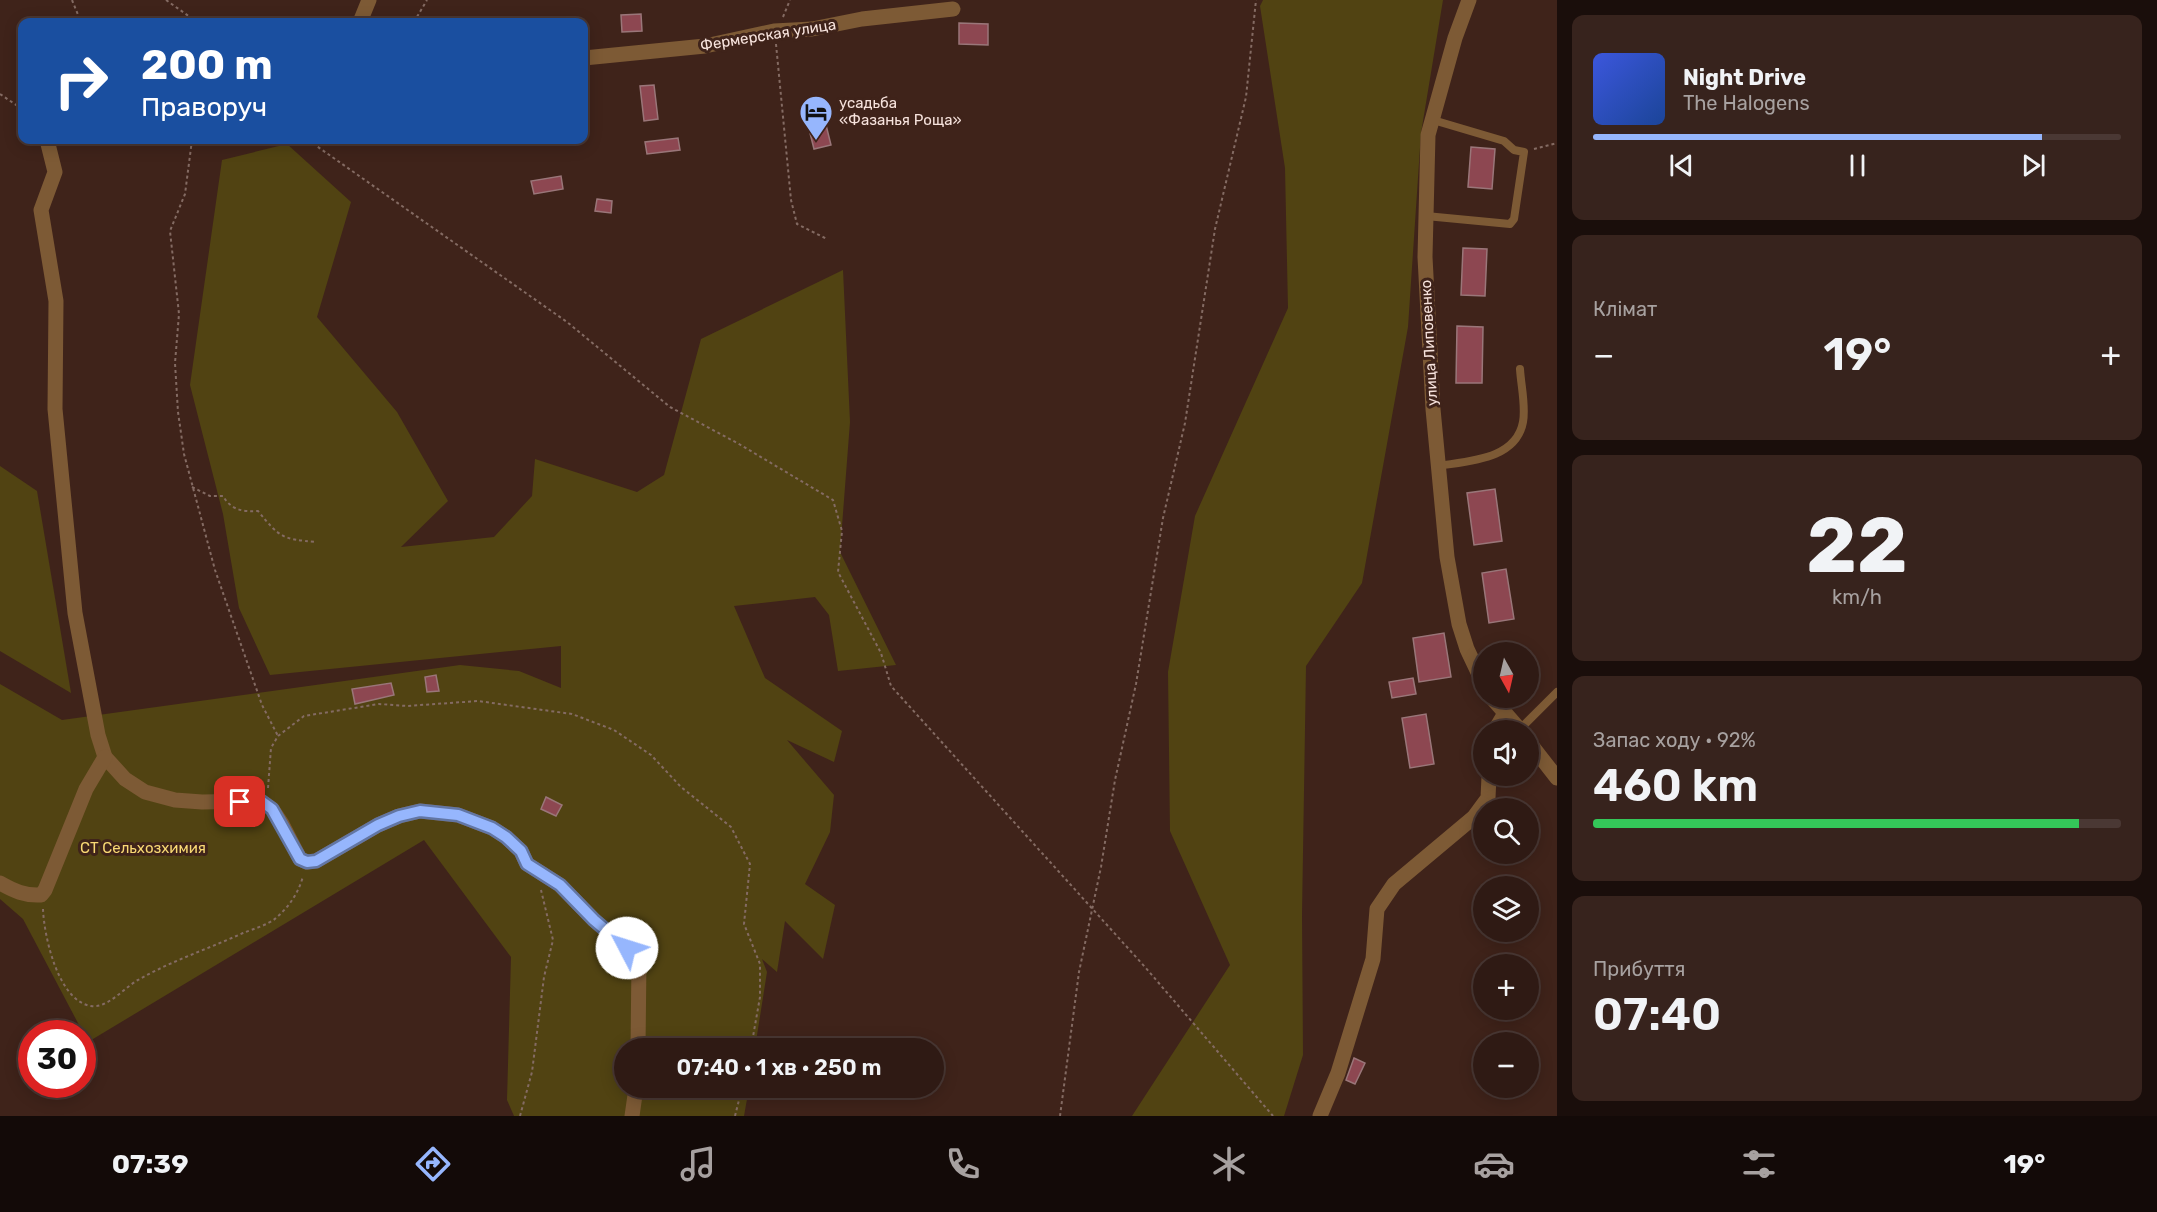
<!DOCTYPE html>
<html lang="uk">
<head>
<meta charset="utf-8">
<style>
	:root { --surface:#2f1a14; --page:#37231d; --text:#f1f3f6; --muted:#a7a1a0; --line:#4a3834; --accent:#96b6fd }
	body { margin:0; font-family:Rubik,sans-serif; background:var(--page); color:var(--text); height:100vh; display:flex; flex-direction:column; font-size:22px; white-space:nowrap }
	* { box-sizing:border-box; margin:0 }
	p { font-size:20px; color:var(--muted) }
	.icon { flex:none; width:33px; height:33px; fill:none; stroke:currentColor; stroke-width:2; stroke-linecap:round; stroke-linejoin:round }
	.map { position:relative; flex:1; overflow:hidden }
	.side { display:flex; flex-direction:column; gap:15px; padding:15px; background:#1a0e0b; width:600px }
	.side>* { flex:none }
	.top-card { position:absolute; left:18px; top:18px; width:570px; height:126px; border-radius:12px; box-shadow:0 3px 15px #0003,0 0 0 2px var(--line); background:#1a4fa0; color:#fff; overflow:hidden }
	.needle { width:39px; rotate:172deg }
	.tools { position:absolute; left:1473px; top:642px; display:grid; gap:12px }
	.tools a { display:grid; place-items:center; width:66px; height:66px; border-radius:50%; background:var(--surface); box-shadow:0 3px 15px #0003,0 0 0 2px var(--line); font-size:30px }
	.speed { position:absolute; left:18px; top:1020px; display:flex; gap:12px; font-size:30px; font-weight:700; text-align:center }
	.speed>* { display:grid; place-content:center; width:78px; height:78px; border-radius:50%; background:var(--surface); box-shadow:0 3px 15px #0003,0 0 0 2px var(--line); line-height:1 }
	.speed .limit { border:9px solid #d22; background:#fff; color:#111 }
	.pin { position:absolute; display:grid; place-items:center; width:51px; height:51px; color:#fff; margin:-26px; border-radius:12px; box-shadow:0 3px 9px #0006 }
	.me { position:absolute; width:66px; margin:-33px; rotate:310deg; stroke-linejoin:round; filter:drop-shadow(0 0 4px #0008) }
	.turn { display:flex; align-items:center; gap:21px; height:126px; padding:0 24px; font-size:27px }
	.turn .icon { width:78px; height:78px; stroke-width:2.5 }
	.turn b { display:block; font-size:42px; line-height:51px }
	.big { font-size:45px; font-weight:600; line-height:1.1 }
	.side .tile { flex:1; display:flex; flex-direction:column; justify-content:center; gap:9px; min-width:0; padding:0 21px; border-radius:12px; background:var(--page) }
	.side .dial { align-items:center; gap:0 }
	.dial b { font-size:78px; line-height:1 }
	.song { display:flex; align-items:center; gap:18px }
	.cover { width:72px; height:72px; border-radius:9px; background:linear-gradient(135deg,hsl(230 70% 55%),hsl(220 70% 35%)) }
	.played { height:6px; border-radius:3px; background:linear-gradient(90deg,var(--accent) 85%,var(--line) 85%) }
	.keys { display:flex; justify-content:space-around; direction:ltr }
	.heat { display:flex; justify-content:space-between; align-items:center; font-size:33px; direction:ltr }
	.charge { height:9px; border-radius:4px; background:linear-gradient(90deg,#34c759 92%,var(--line) 0) }
	.trip { position:absolute; left:614px; top:1038px; width:330px; height:60px; border-radius:30px; background:var(--surface); box-shadow:0 3px 15px #0003,0 0 0 2px var(--line); font-weight:600; line-height:60px; text-align:center }
	.menu { display:flex; height:96px; justify-content:space-around; align-items:center; background:#130a08; color:var(--muted) }
	.menu .icon { width:42px; height:42px }
	.menu .current { color:var(--accent) }
	.menu b { font-size:27px; color:var(--text) }
	main { display:flex; flex:1; min-height:0 }
	.map>svg:first-child { display:block }
	.green { fill:#514312 }
	.building { fill:#8d4751; stroke:#9a7679; stroke-width:1.5 }
	.lines { fill:none; stroke-linecap:round; stroke-linejoin:round }
	.path { stroke:#846b63; stroke-width:2; stroke-dasharray:3 3; stroke-linecap:butt }
	.service { stroke:#7d5a35; stroke-width:8 }
	.minor { stroke:#7d5a35; stroke-width:15 }
	.route-casing { stroke:#6276a4; stroke-width:15 }
	.route { stroke:#96b6fd; stroke-width:10 }
	.labels { text-anchor:middle; dominant-baseline:central; stroke-width:6; stroke-linejoin:round; paint-order:stroke }
	.street-label { font-size:15px; fill:#f7e3dd; stroke:#3f231a }
	.poi-label { font-size:15px; fill:#f7e3dd; stroke:#3f231a; text-anchor:start }
	.park-label { font-size:15px; fill:#f9d974; stroke:#3f231a }
</style>
</head>
<body>
<main>
<div class="map">
<svg width="1557" height="1116" viewBox="0 0 1557 1116">
	<rect width="100%" height="100%" fill="#3f231a"/>
	<g class="green">
		<path d="M1263,0H1443L1421,133L1408,327L1362,583L1306,666L1302,915L1303,1055L1284,1116H1132L1230,965L1170,831L1168,672L1195,516L1288,308L1285,168L1260,6Z"/>
		<path d="M287,144L351,202L317,317L397,412L448,501L401,547L494,537L532,496L535,459L637,492L664,475L701,339L843,270L850,422L840,552L896,665L838,671L829,615L815,597L734,606L765,678L842,731L834,762L787,740L834,795L830,832L805,884L835,905L823,959L785,921L777,972L762,959L767,972L755,1048H624V1088H749L744,1116H514L507,1100L511,957L424,840L88,1042L23,919L0,899V684L62,720L460,665L519,671L561,688V646L270,675L239,608L223,514L190,385L222,160Z"/>
		<path d="M0,466L37,491L71,693L0,651Z"/>
	</g>
	<g class="building">
		<path d="M641,14L642,31L622,32L621,15Z"/>
		<path d="M959,23L988,24V45L959,44Z"/>
		<path d="M654,85L658,119L644,121L640,86Z"/>
		<path d="M825,121L831,145L814,149L808,125Z"/>
		<path d="M678,138L680,150L647,154L645,142Z"/>
		<path d="M1471,147L1495,149L1492,189L1468,187Z"/>
		<path d="M561,176L563,189L534,194L531,181Z"/>
		<path d="M597,199L612,201L611,213L595,211Z"/>
		<path d="M1463,248L1487,249L1485,296L1461,295Z"/>
		<path d="M1457,326L1483,327L1482,383H1456Z"/>
		<path d="M1495,489L1502,541L1474,545L1467,493Z"/>
		<path d="M1506,569L1514,619L1489,623L1482,573Z"/>
		<path d="M1444,633L1451,677L1419,682L1413,638Z"/>
		<path d="M436,675L439,691L427,692L425,677Z"/>
		<path d="M1413,678L1416,694L1392,698L1389,682Z"/>
		<path d="M391,683L394,695L355,704L352,689Z"/>
		<path d="M1426,714L1434,764L1410,768L1402,718Z"/>
		<path d="M546,797L562,805L556,816L541,809Z"/>
		<path d="M1354,1058L1365,1063L1355,1084L1346,1080Z"/>
	</g>
	<g class="lines">
		<g class="path">
			<path d="M72,0L81,22"/>
			<path d="M166,0L197,22"/>
			<path d="M783,17L790,0"/>
			<path d="M414,22L427,0"/>
			<path d="M776,44L791,200L797,224L827,239"/>
			<path d="M0,94L22,109"/>
			<path d="M192,140L185,194L170,231L179,314L175,363L178,412L184,454L215,570L262,705L278,736"/>
			<path d="M308,140L567,322L670,407L739,444L833,500L842,531L838,572L881,653L891,686L1145,967L1273,1116"/>
			<path d="M1534,149L1557,143"/>
			<path d="M192,487L210,496H223C231,510 243,512 258,511C280,538 282,539 316,542"/>
			<path d="M268,788L271,748L278,736L304,716L379,704L407,706L478,701L572,714L614,730L651,755L681,787L731,827L750,864L744,924L760,964V997L751,1048"/>
			<path d="M43,909C44,936 58,1001 91,1006C107,1009 125,987 138,980C171,961 208,949 243,933C253,929 268,925 276,918C289,907 299,892 303,876"/>
			<path d="M520,1116L532,1072L544,977L553,940L541,890"/>
			<path d="M735,1116L742,1088"/>
			<path d="M1060,1116L1079,972L1101,867L1115,780L1136,684L1163,518L1185,423L1215,229L1246,97L1256,0"/>
		</g>
		<g class="service">
			<path d="M1426,216L1510,224L1514,219L1524,152L1514,150L1504,141L1433,120"/>
			<path d="M1438,466C1468,461 1516,460 1523,422C1526,406 1521,386 1520,369"/>
			<path d="M1519,730L1557,692"/>
		</g>
		<g class="minor">
			<path d="M1469,0L1455,38L1428,135L1425,257L1433,409L1447,557L1459,624L1467,649L1484,685"/>
			<path d="M360,22L369,0"/>
			<path d="M584,58L705,46L774,31L812,29L862,19L953,9"/>
			<path d="M47,140L55,172L41,210L56,301L55,409L75,613L98,735L105,757L125,779L145,792L175,800L202,802L261,801L272,809L282,824L300,859L307,862L316,861L378,825L399,816L420,811L458,815L492,828L506,837L521,851L527,864L560,885L594,920L639,960L638,1048"/>
			<path d="M1492,698L1520,730"/>
			<path d="M1495,730L1505,713"/>
			<path d="M1528,741L1557,778"/>
			<path d="M0,883C14,891 25,896 41,895L45,890L86,789L105,757"/>
			<path d="M632,1116L636,1088"/>
			<path d="M1320,1116L1338,1073L1373,959L1377,909L1394,884L1474,817L1488,798L1489,776"/>
		</g>
	</g>
	<g class="lines">
		<defs>
			<path id="route" d="M240,802L261,801L272,809L300,859L307,862L316,861L378,825L399,816L420,811L458,815L492,828L506,837L521,851L527,864L560,885L594,920L627,948"/>
		</defs>
		<use href="#route" class="route-casing"/>
		<use href="#route" class="route"/>
	</g>
	<defs>
		<symbol id="hotel-pin" viewBox="-11 -11 22 30"><path d="M0 17L-7.5 6A9.5 9.5 0 1 1 7.5 6Z" fill="#96b6fd" stroke="#3f231a"/><path d="M-6-4.5h1.5V1H6V5H4.5V3h-9V5H-6ZM-4 0a1.8 1.8 0 1 1 3.6 0ZM.5 0V-2.5h3Q6-2.5 6 0Z" fill="#111"/></symbol>
	</defs>
	<g fill-rule="evenodd">
		<use href="#hotel-pin" x="797" y="93" width="38" height="52"/>
	</g>
	<g class="labels">
		<g class="street-label">
			<text transform="translate(768 35) rotate(-9)">Фермерская улица</text>
			<text transform="translate(1429 343) rotate(-93)">улица Липовенко</text>
		</g>
		<g class="poi-label">
			<text x="839" y="103">усадьба<tspan x="839" dy="17">«Фазанья Роща»</tspan></text>
		</g>
		<g class="park-label">
			<text x="143" y="848">СТ Сельхозхимия</text>
		</g>
	</g>
</svg>
<div class="tools">
<a><svg class="needle" viewBox="-14 -14 28 28"><path d="M0-13l5 13h-10z" fill="#e53935"/><path d="M0 13l5-13h-10z" fill="#a7a1a0"/></svg></a>
<a><svg class="icon" aria-label="sound" viewBox="0 0 24 24"><path d="M4 9h4l5-4v14l-5-4H4zM17 9q2 3 0 6"/></svg></a>
<a><svg class="icon" aria-label="search" viewBox="0 0 24 24"><circle cx="10" cy="10" r="6"/><path d="M15 15l6 6"/></svg></a>
<a><svg class="icon" aria-label="layers" viewBox="0 0 24 24"><path d="M12 4l9 5-9 5-9-5zM3 14l9 5 9-5"/></svg></a>
<a>+</a>
<a>−</a>
</div>
<div class="speed"><div class="limit">30</div></div>
<div class="pin" style="left:240px;top:802px;background:#d93025"><svg class="icon" aria-label="arrive" viewBox="0 0 24 24"><path d="M6 21V4h12l-3 4 3 4H6"/></svg></div>
<svg class="me" style="left:627px;top:948px" viewBox="-20 -20 40 40"><circle r="19" fill="#fff"/><path d="M0-13L10 11 0 6-10 11z" fill="#96b6fd"/></svg>
<div class="trip">07:40 · 1 хв · 250 m</div>
<div class="top-card">
<div class="turn"><svg class="icon" aria-label="right" viewBox="0 0 24 24"><path d="M7 20v-9h11M14 6l5 5-5 5"/></svg><div><b>200 m</b>Праворуч</div></div>
</div>
</div>
<section class="side">
<div class="tile">
<div class="song"><i class="cover"></i><div><b>Night Drive</b><p>The Halogens</p></div></div>
<div class="played"></div>
<div class="keys"><svg class="icon" aria-label="previous" viewBox="0 0 24 24"><path d="M18 5L8 12l10 7zM5 5v14"/></svg><svg class="icon" aria-label="pause" viewBox="0 0 24 24"><path d="M8 5v14M16 5v14"/></svg><svg class="icon" aria-label="next" viewBox="0 0 24 24"><path d="M6 5l10 7-10 7zM19 5v14"/></svg></div>
</div>
<div class="tile"><p>Клімат</p>
<div class="heat"><a>−</a><b class="big">19°</b><a>+</a></div>
</div>
<div class="tile dial"><b>22</b><p>km/h</p></div>
<div class="tile"><p>Запас ходу · 92%</p><b class="big">460 km</b><div class="charge"></div></div>
<div class="tile"><p>Прибуття</p><b class="big">07:40</b></div>
</section>
</main>
<nav class="menu">
<b>07:39</b>
<svg class="icon current" aria-label="directions" viewBox="0 0 24 24"><path d="M12 3l9 9-9 9-9-9zM9 14v-3h6M13 9l2 2-2 2"/></svg>
<svg class="icon" aria-label="music" viewBox="0 0 24 24"><path d="M9 18V5l10-2v13"/><circle cx="6" cy="18" r="3"/><circle cx="16" cy="16" r="3"/></svg>
<svg class="icon" aria-label="phone" viewBox="0 0 24 24"><path d="M5 4h4l2 5-3 2q2 4 5 5l2-3 5 2v4C11 20 4 13 5 4z"/></svg>
<svg class="icon" aria-label="climate" viewBox="0 0 24 24"><path d="M12 3v18M4 7l16 10M4 17L20 7"/></svg>
<svg class="icon" aria-label="car" viewBox="0 0 24 24"><path d="M5 17H2v-5l4-1 3-4h7l3 4 3 1v5h-3M9 17h6M6 11h13"/><circle cx="7" cy="17" r="2"/><circle cx="17" cy="17" r="2"/></svg>
<svg class="icon" aria-label="filters" viewBox="0 0 24 24"><path d="M4 7h16M4 17h16"/><circle cx="9" cy="7" r="2"/><circle cx="15" cy="17" r="2"/></svg>
<b>19°</b>
</nav>
</body>
</html>
